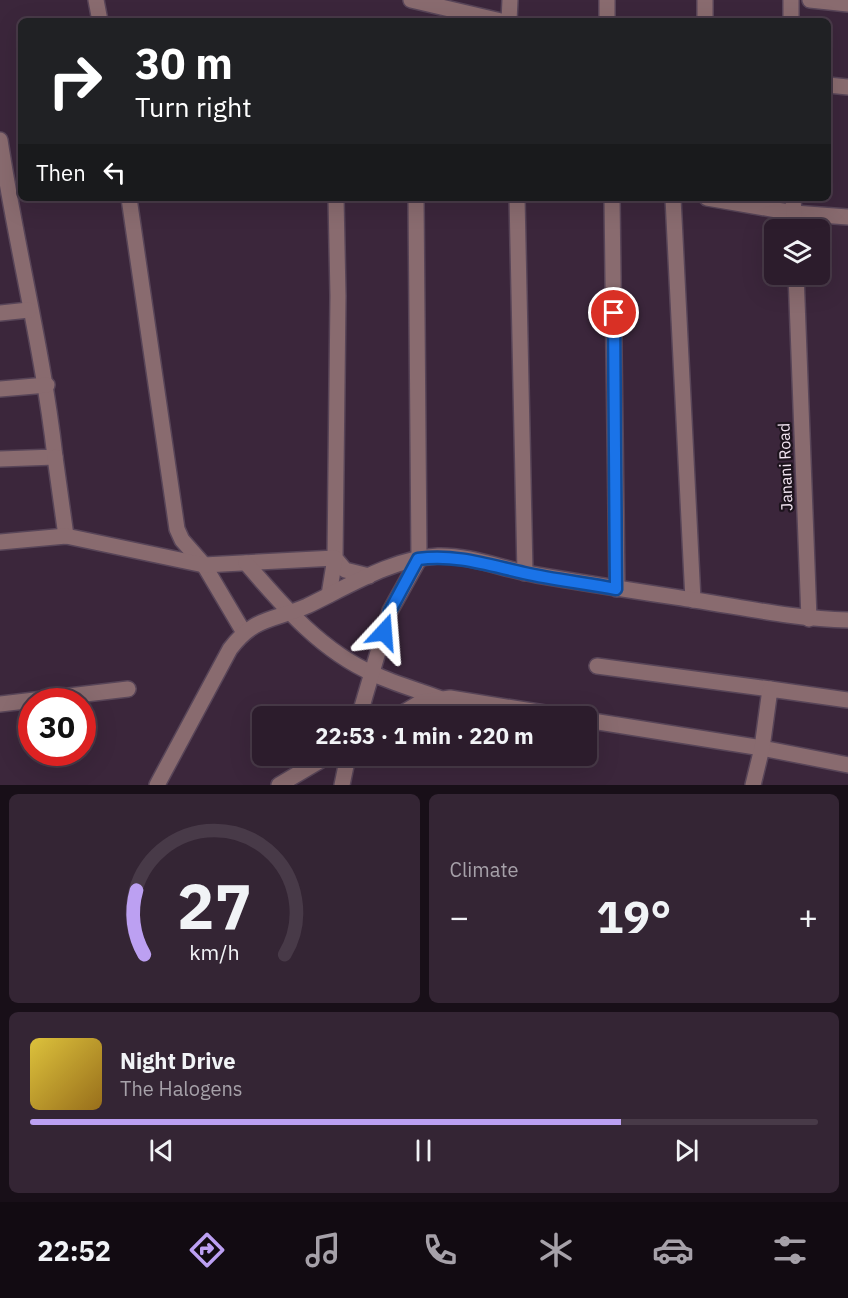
<!DOCTYPE html>
<html lang="en">
<head>
<meta charset="utf-8">
<style>
	:root { --surface:#2c1c2c; --page:#342534; --text:#f1f3f6; --muted:#a6a1a9; --line:#483a48; --accent:#bca0f2 }
	body { margin:0; font-family:"IBM Plex Sans",sans-serif; background:var(--page); color:var(--text); height:100vh; display:flex; flex-direction:column; font-size:22px; white-space:nowrap }
	* { box-sizing:border-box; margin:0 }
	p { font-size:20px; color:var(--muted) }
	.icon { flex:none; width:33px; height:33px; fill:none; stroke:currentColor; stroke-width:2; stroke-linecap:round; stroke-linejoin:round }
	.map { position:relative; height:785px; overflow:hidden }
	.drawer { display:flex; flex-direction:column; gap:9px; padding:9px; background:#180f18; flex:1 }
	.drawer>* { flex:none }
	.guide { position:absolute; left:18px; top:18px; width:813px; height:183px; border-radius:9px; box-shadow:0 6px 24px #0002,0 0 0 2px var(--line); background:#202124; color:#fff; overflow:hidden }
	.tools { position:absolute; left:764px; top:219px; display:grid; gap:12px }
	.tools a { display:grid; place-items:center; width:66px; height:66px; border-radius:9px; background:var(--surface); box-shadow:0 6px 24px #0002,0 0 0 2px var(--line); font-size:30px }
	.speed { position:absolute; left:18px; top:688px; display:flex; gap:12px; font-size:30px; font-weight:700; text-align:center }
	.speed>* { display:grid; place-content:center; width:78px; height:78px; border-radius:50%; background:var(--surface); box-shadow:0 6px 24px #0002,0 0 0 2px var(--line); line-height:1 }
	.speed .limit { border:9px solid #d22; background:#fff; color:#111 }
	.pin { position:absolute; display:grid; place-items:center; width:51px; height:51px; color:#fff; margin:-26px; border:3px solid #fff; border-radius:50%; box-shadow:0 2px 6px #0007 }
	.me { position:absolute; width:66px; margin:-33px; rotate:19deg; stroke-linejoin:round; filter:drop-shadow(0 0 4px #0008) }
	.turn { display:flex; align-items:center; gap:21px; height:126px; padding:0 18px; font-size:27px }
	.turn .icon { width:78px; height:78px; stroke-width:2.5 }
	.turn b { display:block; font-size:42px; line-height:51px }
	.then { display:flex; align-items:center; height:57px; padding:0 18px; background:#0003; gap:12px; font-size:22px }
	.big { font-size:45px; font-weight:700; line-height:1.1 }
	.drawer .widget { flex:1; display:flex; flex-direction:column; justify-content:center; gap:9px; min-width:0; padding:0 21px; border-radius:9px; background:var(--page) }
	.drawer .dial { align-items:center; gap:0 }
	.dial svg { height:156px; overflow:visible; fill:none; stroke:var(--line); stroke-width:7; stroke-linecap:round; text-anchor:middle }
	.dial text { fill:var(--text); stroke:none }
	.song { display:flex; align-items:center; gap:18px }
	.cover { width:72px; height:72px; border-radius:9px; background:linear-gradient(135deg,hsl(50 70% 55%),hsl(40 70% 35%)) }
	.played { height:6px; border-radius:3px; background:linear-gradient(90deg,var(--accent) 75%,var(--line) 75%) }
	.keys { display:flex; justify-content:space-around; direction:ltr }
	.heat { display:flex; justify-content:space-between; align-items:center; font-size:33px; direction:ltr }
	.drawer .tiles { flex:1; display:grid; gap:9px; grid-template-columns:1fr 1fr }
	.widget:last-child { grid-column:span 2 }
	.trip { position:absolute; left:252px; top:706px; width:345px; height:60px; border-radius:9px; background:var(--surface); box-shadow:0 6px 24px #0002,0 0 0 2px var(--line); font-weight:700; line-height:60px; text-align:center }
	.dock { display:flex; height:96px; justify-content:space-around; align-items:center; background:#120b12; color:var(--muted) }
	.dock .icon { width:42px; height:42px }
	.dock .selected { color:var(--accent) }
	.dock b { font-size:27px; color:var(--text) }
	.map>svg:first-child { display:block }
	.lines { fill:none; stroke-linecap:round; stroke-linejoin:round }
	.minor-casing { stroke:#584558; stroke-width:18 }
	.minor { stroke:#896b6f; stroke-width:15 }
	.route-casing { stroke:#114b97; stroke-width:15 }
	.route { stroke:#1a73e8; stroke-width:10 }
	.labels { text-anchor:middle; dominant-baseline:central; stroke-width:4.5; stroke-linejoin:round; paint-order:stroke }
	.street-label { font-size:16px; fill:#f3e5f2; stroke:#1c131c }
</style>
</head>
<body>
<div class="map">
<svg width="848" height="785" viewBox="0 0 848 785">
	<rect width="100%" height="100%" fill="#3b263b"/>
	<g class="lines">
		<defs>
			<g id="minor">
				<path d="M96,0L100,21"/>
				<path d="M411,0L501,21"/>
				<path d="M705,0V21"/>
				<path d="M810,0L848,4"/>
				<path d="M509,21L510,0"/>
				<path d="M607,21V0"/>
				<path d="M791,21V0"/>
				<path d="M828,85L848,87"/>
				<path d="M0,140C16,246 43,350 55,457L0,459"/>
				<path d="M129,198L177,529L182,540L204,565L243,631"/>
				<path d="M336,198L338,296L335,558L345,570L369,576"/>
				<path d="M517,198L525,573"/>
				<path d="M612,198L617,589"/>
				<path d="M673,198L693,600"/>
				<path d="M707,198L794,213L848,217"/>
				<path d="M793,198L795,230"/>
				<path d="M796,274L809,619"/>
				<path d="M0,313L29,310"/>
				<path d="M0,389L47,385"/>
				<path d="M55,457L66,536"/>
				<path d="M0,542L66,536L204,565L335,558L329,595"/>
				<path d="M246,563C283,606 321,651 374,674C395,684 418,690 439,698"/>
				<path d="M597,666L770,689"/>
				<path d="M0,704L128,689"/>
				<path d="M359,717L390,611L419,559L416,198"/>
				<path d="M396,717L421,702L450,698L570,717"/>
				<path d="M586,720L762,748L848,765"/>
				<path d="M157,785L230,649C255,616 273,621 307,606C347,587 393,558 438,556C471,555 505,570 537,575C589,584 642,592 694,600C746,608 796,619 848,620"/>
				<path d="M279,785L328,756"/>
				<path d="M342,785L348,756"/>
				<path d="M753,785L762,748L770,689L848,700"/>
			</g>
		</defs>
		<use href="#minor" class="minor-casing"/>
		<use href="#minor" class="minor"/>
	</g>
	<g class="lines">
		<defs>
			<path id="route" d="M384,632L390,611L418,559C456,554 488,565 524,573C555,580 586,583 616,589L614,313"/>
		</defs>
		<use href="#route" class="route-casing"/>
		<use href="#route" class="route"/>
	</g>
	<g class="labels">
		<g class="street-label">
			<text transform="translate(785 467) rotate(-92)">Janani Road</text>
		</g>
	</g>
</svg>
<div class="tools">
<a><svg class="icon" aria-label="layers" viewBox="0 0 24 24"><path d="M12 4l9 5-9 5-9-5zM3 14l9 5 9-5"/></svg></a>
</div>
<div class="speed"><div class="limit">30</div></div>
<div class="pin" style="left:614px;top:313px;background:#d93025"><svg class="icon" aria-label="arrive" viewBox="0 0 24 24"><path d="M6 21V4h12l-3 4 3 4H6"/></svg></div>
<svg class="me" style="left:384px;top:632px" viewBox="-20 -20 40 40"><path d="M0-17L14 15 0 8-14 15z" fill="#1a73e8" stroke="#fff" stroke-width="4"/></svg>
<div class="trip">22:53 · 1 min · 220 m</div>
<div class="guide">
<div class="turn"><svg class="icon" aria-label="right" viewBox="0 0 24 24"><path d="M7 20v-9h11M14 6l5 5-5 5"/></svg><div><b>30 m</b>Turn right</div></div>
<div class="then">Then<svg class="icon" aria-label="left" viewBox="0 0 24 24"><path d="M17 20v-9H6M10 6l-5 5 5 5"/></svg></div>
</div>
</div>
<section class="drawer">
<div class="tiles">
<div class="widget dial"><svg viewBox="0 0 100 80">
<path d="M14 69A42 42 0 1 1 86 69"/>
<path d="M14 69A42 42 0 0 1 10 36" stroke="#bca0f2"/>
<text x="50" y="56" font-size="32" font-weight="700">27</text>
<text x="50" y="72" font-size="11">km/h</text>
</svg></div>
<div class="widget"><p>Climate</p>
<div class="heat"><a>−</a><b class="big">19°</b><a>+</a></div>
</div>
<div class="widget">
<div class="song"><i class="cover"></i><div><b>Night Drive</b><p>The Halogens</p></div></div>
<div class="played"></div>
<div class="keys"><svg class="icon" aria-label="previous" viewBox="0 0 24 24"><path d="M18 5L8 12l10 7zM5 5v14"/></svg><svg class="icon" aria-label="pause" viewBox="0 0 24 24"><path d="M8 5v14M16 5v14"/></svg><svg class="icon" aria-label="next" viewBox="0 0 24 24"><path d="M6 5l10 7-10 7zM19 5v14"/></svg></div>
</div>
</div>
</section>
<nav class="dock">
<b>22:52</b>
<svg class="icon selected" aria-label="directions" viewBox="0 0 24 24"><path d="M12 3l9 9-9 9-9-9zM9 14v-3h6M13 9l2 2-2 2"/></svg>
<svg class="icon" aria-label="music" viewBox="0 0 24 24"><path d="M9 18V5l10-2v13"/><circle cx="6" cy="18" r="3"/><circle cx="16" cy="16" r="3"/></svg>
<svg class="icon" aria-label="phone" viewBox="0 0 24 24"><path d="M5 4h4l2 5-3 2q2 4 5 5l2-3 5 2v4C11 20 4 13 5 4z"/></svg>
<svg class="icon" aria-label="climate" viewBox="0 0 24 24"><path d="M12 3v18M4 7l16 10M4 17L20 7"/></svg>
<svg class="icon" aria-label="car" viewBox="0 0 24 24"><path d="M5 17H2v-5l4-1 3-4h7l3 4 3 1v5h-3M9 17h6M6 11h13"/><circle cx="7" cy="17" r="2"/><circle cx="17" cy="17" r="2"/></svg>
<svg class="icon" aria-label="filters" viewBox="0 0 24 24"><path d="M4 7h16M4 17h16"/><circle cx="9" cy="7" r="2"/><circle cx="15" cy="17" r="2"/></svg>
</nav>
</body>
</html>
